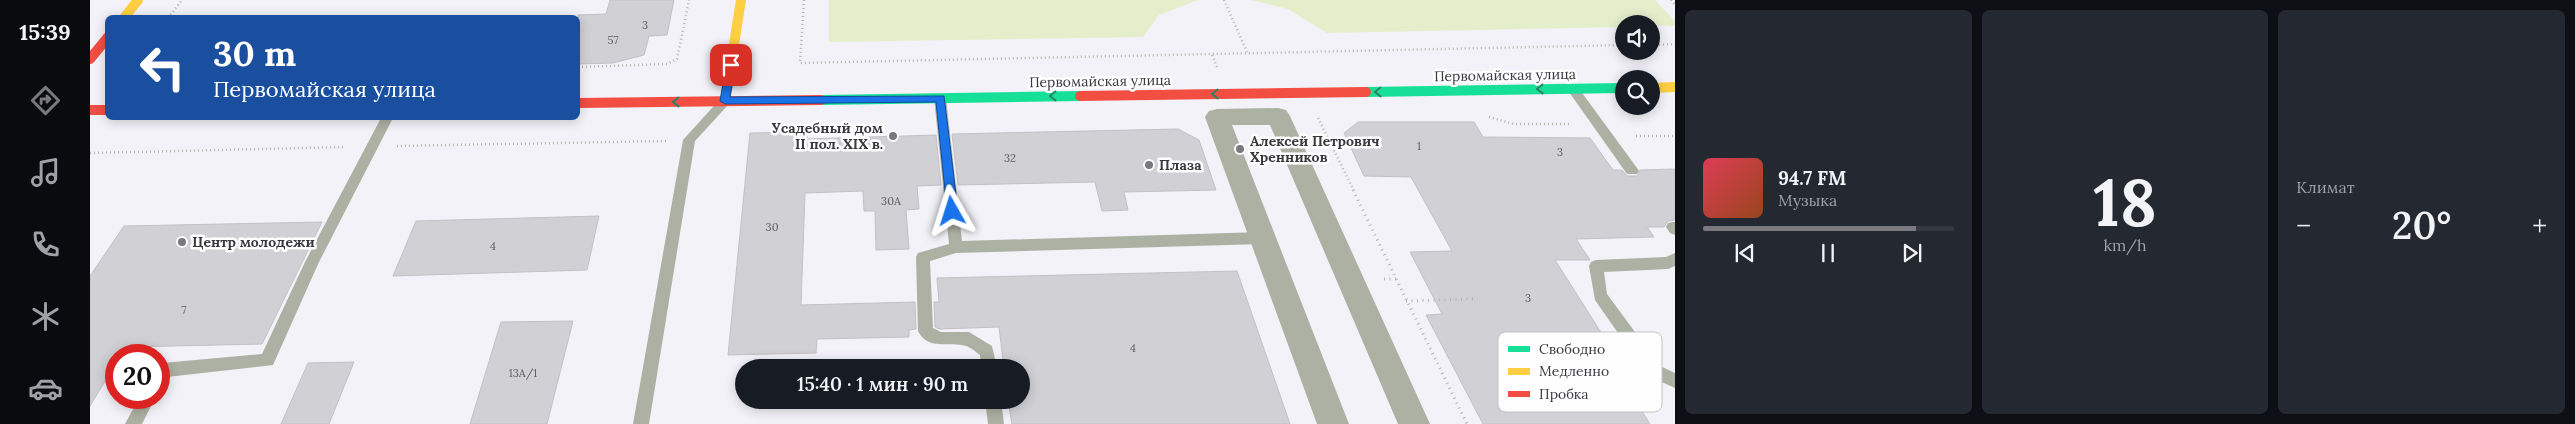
<!DOCTYPE html>
<html lang="ru">
<head>
<meta charset="utf-8">
<style>
	:root { --surface:#171b24; --page:#242831; --text:#f1f3f6; --muted:#9ea1a6; --line:#363941; --accent:#7a797e }
	body { margin:0; font-family:Lora,serif; background:var(--page); color:var(--text); height:100vh; display:flex; flex-direction:column; font-size:19px; white-space:nowrap }
	* { box-sizing:border-box; margin:0 }
	p { font-size:16px; color:var(--muted) }
	.icon { flex:none; width:28px; height:28px; fill:none; stroke:currentColor; stroke-width:2; stroke-linecap:round; stroke-linejoin:round }
	.map { position:relative; flex:1; overflow:hidden }
	.side { display:flex; flex-direction:column; gap:10px; padding:10px; background:#0d0f14; width:900px }
	.side>* { flex:none }
	.hud { position:absolute; left:15px; top:15px; width:475px; height:105px; border-radius:8px; box-shadow:0 2px 12px #0003; background:#1a4fa0; color:#fff; overflow:hidden }
	.buttons { position:absolute; left:1525px; top:15px; display:grid; gap:10px }
	.buttons a { display:grid; place-items:center; width:45px; height:45px; border-radius:50%; background:var(--surface); box-shadow:0 2px 12px #0003; font-size:25px }
	.speed { position:absolute; left:15px; top:344px; display:flex; gap:10px; font-size:25px; font-weight:700; text-align:center }
	.speed>* { display:grid; place-content:center; width:65px; height:65px; border-radius:50%; background:var(--surface); box-shadow:0 2px 12px #0003; line-height:1 }
	.speed .limit { border:8px solid #d22; background:#fff; color:#111 }
	.pin { position:absolute; display:grid; place-items:center; width:42px; height:42px; color:#fff; margin:-21px; border-radius:10px; box-shadow:0 2px 8px #0006 }
	.me { position:absolute; width:55px; margin:-28px; rotate:354deg; stroke-linejoin:round; filter:drop-shadow(0 0 4px #0008) }
	.turn { display:flex; align-items:center; gap:18px; height:105px; padding:0 25px; font-size:22px }
	.turn .icon { width:65px; height:65px; stroke-width:2.5 }
	.turn b { display:block; font-size:35px; line-height:42px }
	.big { font-size:38px; font-weight:600; line-height:1.1 }
	.side .widget { flex:1; display:flex; flex-direction:column; justify-content:center; gap:8px; min-width:0; padding:0 18px; border-radius:8px; background:var(--page) }
	.side .dial { align-items:center; gap:0 }
	.dial b { font-size:65px; line-height:1 }
	.song { display:flex; align-items:center; gap:15px }
	.cover { width:60px; height:60px; border-radius:8px; background:linear-gradient(135deg,hsl(350 70% 55%),hsl(20 70% 35%)) }
	.played { height:5px; border-radius:2px; background:linear-gradient(90deg,var(--accent) 85%,var(--line) 85%) }
	.keys { display:flex; justify-content:space-around; direction:ltr }
	.heat { display:flex; justify-content:space-between; align-items:center; font-size:28px; direction:ltr }
	.side .tiles { flex:1; display:grid; gap:10px; grid-template-columns:repeat(3,1fr) }
	.trip { position:absolute; left:645px; top:359px; width:295px; height:50px; border-radius:25px; background:var(--surface); box-shadow:0 2px 12px #0003; font-weight:600; line-height:50px; text-align:center }
	main { display:flex; flex:1; min-height:0 }
	.tabs { display:flex; flex-direction:column; width:90px; justify-content:space-around; align-items:center; background:#090b0e; color:var(--muted) }
	.tabs .icon { width:35px; height:35px }
	.tabs .current { color:var(--accent) }
	.tabs b { font-size:22px; color:var(--text) }
	.map>svg:first-child { display:block }
	.green { fill:#e5eecb }
	.building { fill:#d1d1d5; stroke:#c2c0c5 }
	.lines { fill:none; stroke-linecap:round; stroke-linejoin:round }
	.path-far1 { stroke:#b3b6af; stroke-width:2.5; stroke-dasharray:1 3; stroke-linecap:butt }
	.path { stroke:#b3b6af; stroke-width:3; stroke-dasharray:1 4.5; stroke-linecap:butt }
	.lane { fill:#adb1a3; fill-rule:evenodd }
	.street { fill:#adb1a3; fill-rule:evenodd }
	.fast { stroke:#16e098; stroke-width:10 }
	.slow { stroke:#ffcf43; stroke-width:10 }
	.jam { stroke:#f24e42; stroke-width:10 }
	.oneway { stroke:#298466 }
	.route { fill:#1a73e8; stroke:#114b97 }
	.poi-dot { fill:#7a797e; stroke:#fefefe; stroke-width:2 }
	.labels { text-anchor:middle; dominant-baseline:central; stroke-width:5; stroke-linejoin:round; paint-order:stroke }
	.number-label { font-size:11px; fill:#5f5e63 }
	.street-label { font-size:14px; fill:#39383d; stroke:#fefefe }
	.poi-label { font-size:14px; font-weight:bold; fill:#39383d; stroke:#fefefe; text-anchor:start }
	.key { fill:#fefefe; stroke:#c3c3c4; stroke-width:1 }
	.key-label { font-size:14px; fill:#39383d }
</style>
</head>
<body>
<main>
<nav class="tabs">
<b>15:39</b>
<svg class="icon current" aria-label="directions" viewBox="0 0 24 24"><path d="M12 3l9 9-9 9-9-9zM9 14v-3h6M13 9l2 2-2 2"/></svg>
<svg class="icon" aria-label="music" viewBox="0 0 24 24"><path d="M9 18V5l10-2v13"/><circle cx="6" cy="18" r="3"/><circle cx="16" cy="16" r="3"/></svg>
<svg class="icon" aria-label="phone" viewBox="0 0 24 24"><path d="M5 4h4l2 5-3 2q2 4 5 5l2-3 5 2v4C11 20 4 13 5 4z"/></svg>
<svg class="icon" aria-label="climate" viewBox="0 0 24 24"><path d="M12 3v18M4 7l16 10M4 17L20 7"/></svg>
<svg class="icon" aria-label="car" viewBox="0 0 24 24"><path d="M5 17H2v-5l4-1 3-4h7l3 4 3 1v5h-3M9 17h6M6 11h13"/><circle cx="7" cy="17" r="2"/><circle cx="17" cy="17" r="2"/></svg>
</nav>
<div class="map">
<svg width="1585" height="424" viewBox="0 0 1585 424">
	<rect width="100%" height="100%" fill="#f3f2f8"/>
	<g class="green">
		<path d="M739,0H1108L1069,15L1053,37L739,42Z"/>
		<path d="M1161,0H1565L1585,21V26L1534,24V27L1237,33L1198,9Z"/>
	</g>
	<g class="building">
		<path d="M520,0H584L577,35L559,36L554,55L523,63L488,64V15L516,14Z"/>
		<path d="M1268,122H1384L1393,137L1500,138L1523,170H1532L1537,176H1547L1550,170L1585,169V220L1578,221L1574,227H1557L1564,237L1486,239L1500,260H1465L1540,378H1531L1560,424H1393L1336,315L1352,314L1320,252L1362,251L1321,177L1274,176L1254,133Z"/>
		<path d="M1088,129L1109,140L1126,190L1034,192L1038,210L1012,211L1005,182L868,185L862,134Z"/>
		<path d="M717,132V139L846,135L851,185L827,186L829,209L816,210L819,249L786,250L785,211H774L773,191L715,193L711,305L825,302L826,329L819,330V337L727,339L726,353L638,355L660,133Z"/>
		<path d="M509,216L497,270L303,276L326,221Z"/>
		<path d="M232,222L172,344L36,347L31,355H26V363L0,406V276L34,226Z"/>
		<path d="M1147,271L1200,424H922L918,400H931V368H914L909,327L849,329L845,327L844,302H849L847,278Z"/>
		<path d="M483,321L457,424H380L411,322Z"/>
		<path d="M264,362L239,424H191L218,363Z"/>
	</g>
	<g class="lines">
		<g class="path-far1">
			<path d="M714,0L710,63L1534,45"/>
			<path d="M1134,0L1158,54"/>
			<path d="M1581,0L1585,5"/>
			<path d="M78,18L92,0"/>
			<path d="M1561,45L1585,44"/>
			<path d="M1122,55L1127,67"/>
			<path d="M488,67L577,64L587,59L599,0"/>
			<path d="M1399,117L1424,124H1481"/>
			<path d="M1228,118L1264,191"/>
			<path d="M1546,136H1585"/>
			<path d="M307,146L576,141"/>
			<path d="M0,153L256,147"/>
		</g>
		<g class="path">
			<path d="M1263,190L1377,424"/>
			<path d="M1294,279H1306"/>
			<path d="M1316,301L1388,299"/>
		</g>
		<g class="lane">
			<path d="M1483,85L1487,86L1547,168L1549,171L1547,174H1537L1479,92L1477,89L1479,86Z"/>
			<path d="M850,94L856,98L872,241L1172,232L1177,234L1179,238L1177,242L1172,244L866,253L840,261L843,328L851,332H879L902,346L907,368H891L890,355C886,352 880,347 876,346C859,341 838,351 828,331L826,257L828,253L859,244L844,98Z"/>
			<path d="M635,97L641,101L639,104L605,141L559,424H543L593,140L631,98Z"/>
			<path d="M291,118H303L229,262L183,365L77,377L75,381L69,383V364L72,363L172,354L215,262Z"/>
			<path d="M1583,222H1585V235L1580,233L1576,227L1578,223Z"/>
			<path d="M1585,253V266L1578,269L1514,272L1517,294L1570,366L1585,373V388L1558,376L1505,300L1499,266L1501,262L1506,260L1576,257Z"/>
			<path d="M49,398H65L52,424H35Z"/>
			<path d="M895,400H911L914,424H898Z"/>
		</g>
		<path class="street" d="M1188,108L1196,110L1200,116L1340,424H1308L1180,125H1142L1259,424H1227L1115,117L1119,111L1127,109Z"/>
		<g class="fast">
			<path d="M1276,92L1534,88"/>
			<path d="M731,100L990,96"/>
		</g>
		<g class="slow">
			<path d="M34,18L48,0"/>
			<path d="M1561,88L1585,87"/>
			<path d="M635,101L651,0"/>
		</g>
		<g class="jam">
			<path d="M0,59L18,37"/>
			<path d="M990,96L1276,92"/>
			<path d="M488,103L731,100"/>
			<path d="M0,110H18"/>
		</g>
	</g>
	<defs><path id="oneway-chevron" d="M-2-3.5L2.5 0L-2 3.5" fill="none" stroke-width="1.6" stroke-linecap="round" stroke-linejoin="round" transform="scale(1.25)"/></defs>
	<g class="oneway">
		<use href="#oneway-chevron" transform="translate(1450 89) rotate(179)"/>
		<use href="#oneway-chevron" transform="translate(1288 92) rotate(179)"/>
		<use href="#oneway-chevron" transform="translate(1125 94) rotate(179)"/>
		<use href="#oneway-chevron" transform="translate(963 96) rotate(179)"/>
		<use href="#oneway-chevron" transform="translate(586 102) rotate(179)"/>
	</g>
	<path class="route" d="M641,62L646,65L640,97L854,96L868,211L866,214H858L857,211L846,102L635,104L630,101L636,65Z"/>
	<g class="poi-dot">
		<circle cx="803" cy="136" r="5"/>
		<circle cx="1150" cy="149" r="5"/>
		<circle cx="1059" cy="165" r="5"/>
		<circle cx="92" cy="242" r="5"/>
	</g>
	<g class="labels">
		<g class="number-label">
			<text x="555" y="25">3</text>
			<text x="523" y="40">57</text>
			<text x="1329" y="146">1</text>
			<text x="1470" y="152">3</text>
			<text x="920" y="158">32</text>
			<text x="801" y="201">30А</text>
			<text x="682" y="227">30</text>
			<text x="403" y="246">4</text>
			<text x="1438" y="298">3</text>
			<text x="94" y="310">7</text>
			<text x="1043" y="348">4</text>
			<text x="433" y="373">13А/1</text>
		</g>
		<g class="street-label">
			<text transform="translate(1415 75) rotate(-1)">Первомайская улица</text>
			<text transform="translate(1010 81) rotate(-1)">Первомайская улица</text>
		</g>
		<g class="poi-label">
			<text x="793" y="128" text-anchor="end">Усадебный дом<tspan x="793" dy="16">II пол. XIX в.</tspan></text>
			<text x="1160" y="141">Алексей Петрович<tspan x="1160" dy="16">Хренников</tspan></text>
			<text x="1069" y="165">Плаза</text>
			<text x="102" y="242">Центр молодежи</text>
		</g>
	</g>
	<rect x="1408" y="332" width="164" height="80" rx="8" class="key"/>
	<rect x="1418" y="346" width="22" height="6" fill="#16e098"/>
	<rect x="1418" y="368" width="22" height="7" fill="#ffcf43"/>
	<rect x="1418" y="391" width="22" height="6" fill="#f24e42"/>
	<g class="key-label">
		<text x="1449" y="354">Свободно</text>
		<text x="1449" y="376">Медленно</text>
		<text x="1449" y="399">Пробка</text>
	</g>
</svg>
<div class="buttons">
<a><svg class="icon" aria-label="sound" viewBox="0 0 24 24"><path d="M4 9h4l5-4v14l-5-4H4zM17 9q2 3 0 6"/></svg></a>
<a><svg class="icon" aria-label="search" viewBox="0 0 24 24"><circle cx="10" cy="10" r="6"/><path d="M15 15l6 6"/></svg></a>
</div>
<div class="speed"><div class="limit">20</div></div>
<div class="pin" style="left:641px;top:65px;background:#d93025"><svg class="icon" aria-label="arrive" viewBox="0 0 24 24"><path d="M6 21V4h12l-3 4 3 4H6"/></svg></div>
<svg class="me" style="left:862px;top:211px" viewBox="-20 -20 40 40"><path d="M0-17L14 15 0 8-14 15z" fill="#1a73e8" stroke="#fff" stroke-width="4"/></svg>
<div class="trip">15:40 · 1 мин · 90 m</div>
<div class="hud">
<div class="turn"><svg class="icon" aria-label="left" viewBox="0 0 24 24"><path d="M17 20v-9H6M10 6l-5 5 5 5"/></svg><div><b>30 m</b>Первомайская улица</div></div>
</div>
</div>
<section class="side">
<div class="tiles">
<div class="widget">
<div class="song"><i class="cover"></i><div><b>94.7 FM</b><p>Музыка</p></div></div>
<div class="played"></div>
<div class="keys"><svg class="icon" aria-label="previous" viewBox="0 0 24 24"><path d="M18 5L8 12l10 7zM5 5v14"/></svg><svg class="icon" aria-label="pause" viewBox="0 0 24 24"><path d="M8 5v14M16 5v14"/></svg><svg class="icon" aria-label="next" viewBox="0 0 24 24"><path d="M6 5l10 7-10 7zM19 5v14"/></svg></div>
</div>
<div class="widget dial"><b>18</b><p>km/h</p></div>
<div class="widget"><p>Климат</p>
<div class="heat"><a>−</a><b class="big">20°</b><a>+</a></div>
</div>
</div>
</section>
</main>
</body>
</html>
